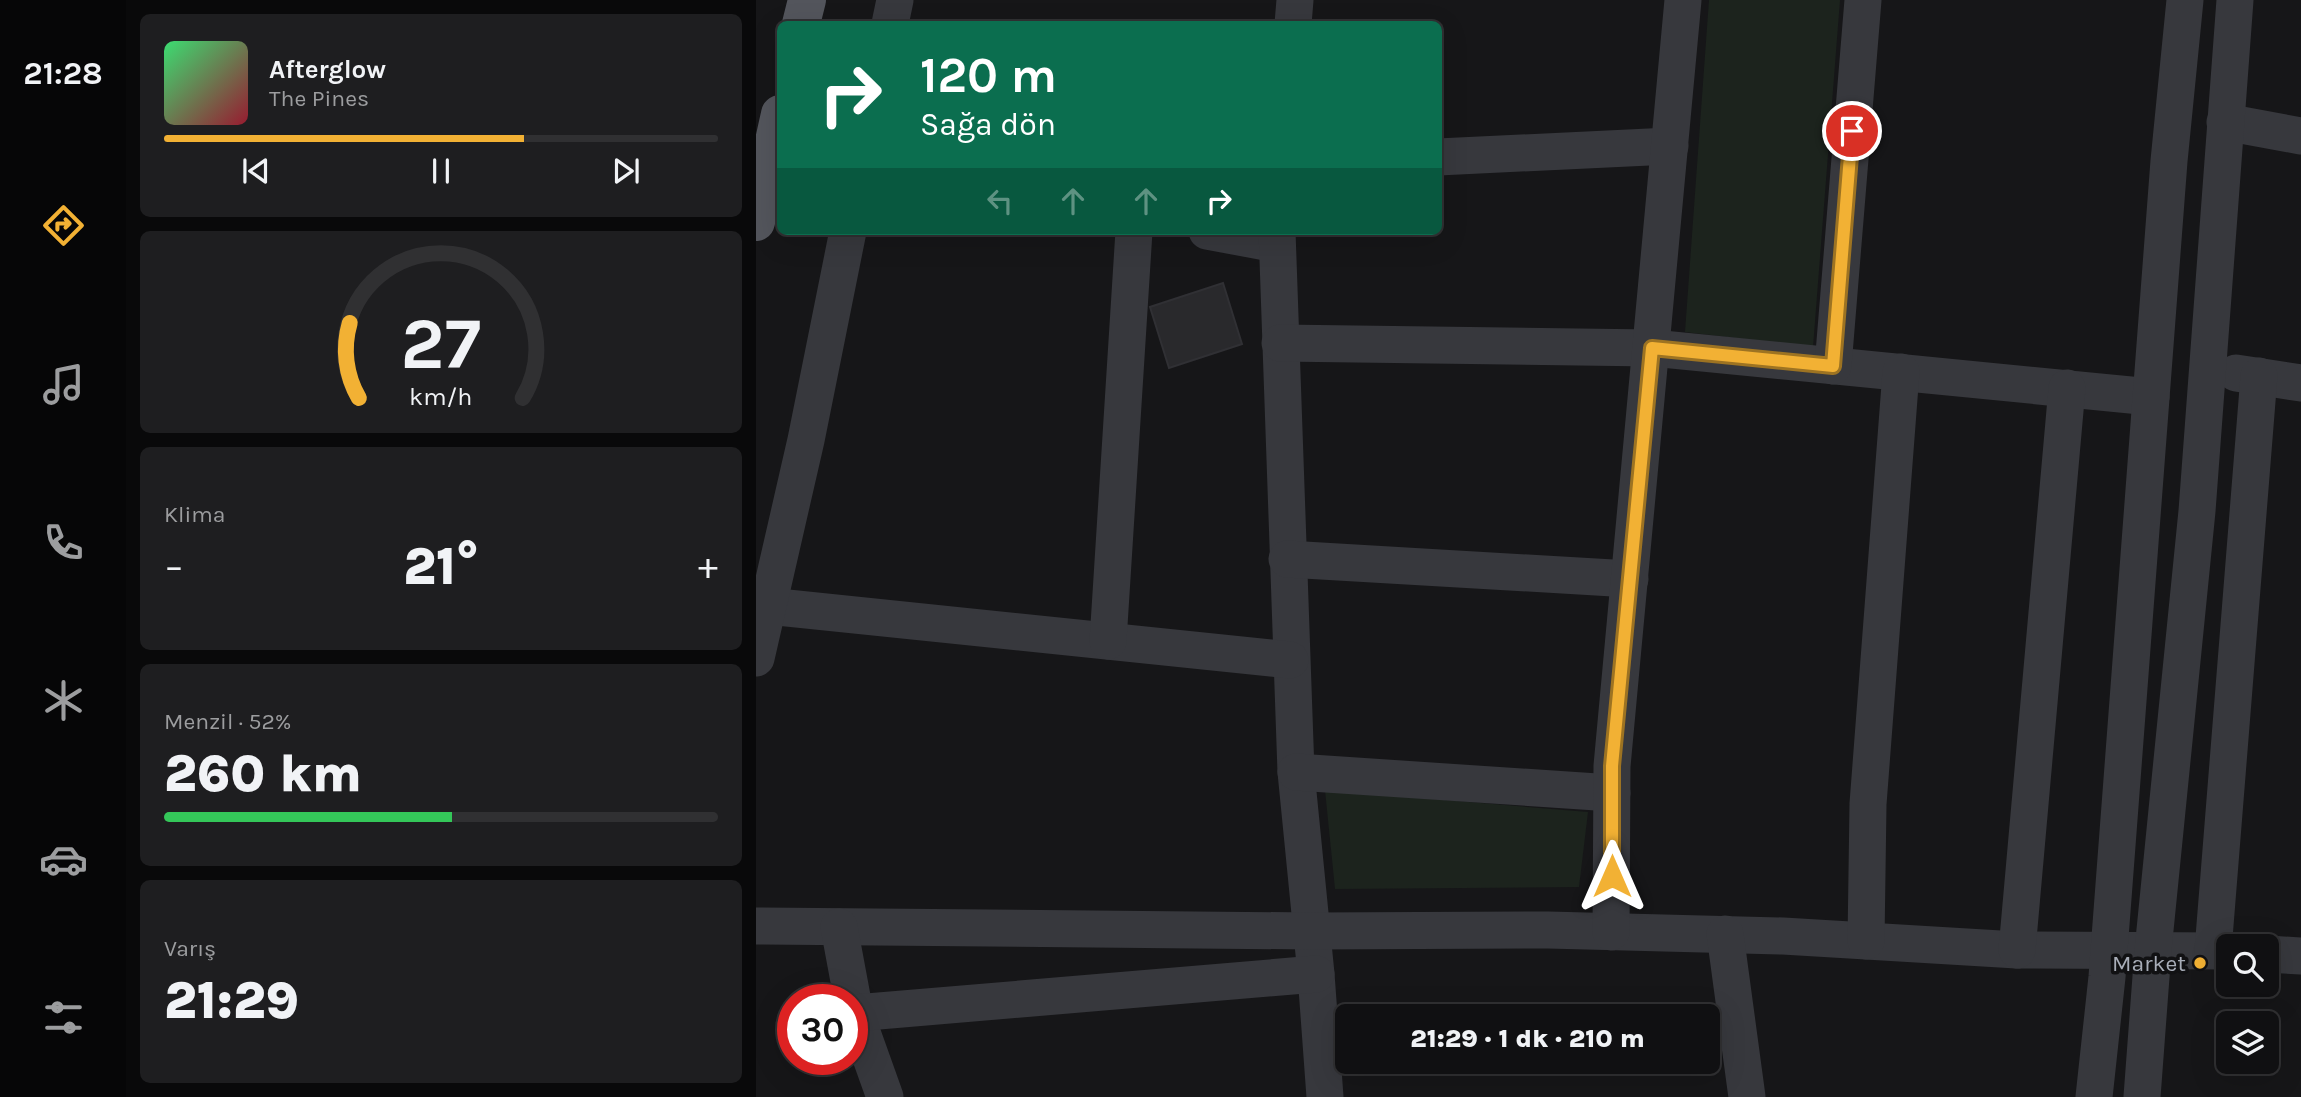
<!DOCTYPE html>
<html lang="tr">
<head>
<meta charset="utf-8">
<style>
	:root { --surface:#101012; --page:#1e1e20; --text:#f1f3f6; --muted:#9c9d9f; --line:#303032; --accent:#f2b134 }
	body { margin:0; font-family:Karla,sans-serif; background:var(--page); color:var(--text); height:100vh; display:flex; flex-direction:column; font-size:26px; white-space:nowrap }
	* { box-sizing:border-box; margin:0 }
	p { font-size:23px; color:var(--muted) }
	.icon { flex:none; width:38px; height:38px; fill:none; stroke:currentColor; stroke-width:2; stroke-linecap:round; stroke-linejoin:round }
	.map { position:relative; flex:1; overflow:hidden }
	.drawer { display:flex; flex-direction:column; gap:14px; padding:14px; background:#09090a; width:630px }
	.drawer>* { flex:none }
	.banner { position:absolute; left:21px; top:21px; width:665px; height:214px; border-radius:10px; box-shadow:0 7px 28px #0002,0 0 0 2px var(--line); background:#0b6e4f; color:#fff; overflow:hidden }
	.controls { position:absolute; left:1460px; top:934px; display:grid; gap:14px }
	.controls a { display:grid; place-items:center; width:63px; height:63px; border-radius:10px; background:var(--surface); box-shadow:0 7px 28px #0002,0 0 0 2px var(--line); font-size:35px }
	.speed { position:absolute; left:21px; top:984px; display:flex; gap:14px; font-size:35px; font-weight:700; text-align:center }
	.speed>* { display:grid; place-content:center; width:91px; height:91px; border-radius:50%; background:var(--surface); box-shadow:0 7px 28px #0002,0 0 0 2px var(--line); line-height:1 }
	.speed .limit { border:10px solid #d22; background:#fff; color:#111 }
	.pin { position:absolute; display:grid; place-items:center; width:60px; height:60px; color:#fff; margin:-30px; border:4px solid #fff; border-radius:50%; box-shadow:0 2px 7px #0007 }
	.me { position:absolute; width:77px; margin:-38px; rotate:0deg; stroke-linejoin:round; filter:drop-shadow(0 0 5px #0008) }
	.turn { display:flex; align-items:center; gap:24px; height:147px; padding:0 28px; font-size:32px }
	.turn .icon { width:91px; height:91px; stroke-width:2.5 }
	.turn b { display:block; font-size:49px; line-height:60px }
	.lanes { display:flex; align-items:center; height:66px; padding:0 28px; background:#0003; justify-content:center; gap:35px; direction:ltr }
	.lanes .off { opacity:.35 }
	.big { font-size:52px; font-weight:800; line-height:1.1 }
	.drawer .widget { flex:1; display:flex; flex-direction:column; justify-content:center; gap:10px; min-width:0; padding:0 24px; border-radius:10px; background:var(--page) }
	.drawer .dial { align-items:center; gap:0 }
	.dial svg { height:182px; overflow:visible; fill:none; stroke:var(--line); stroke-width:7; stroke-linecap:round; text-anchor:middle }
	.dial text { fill:var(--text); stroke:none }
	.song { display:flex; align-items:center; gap:21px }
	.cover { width:84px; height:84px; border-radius:10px; background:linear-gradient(135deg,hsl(140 70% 55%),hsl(350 70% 35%)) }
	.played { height:7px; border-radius:4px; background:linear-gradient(90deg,var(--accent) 65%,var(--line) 65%) }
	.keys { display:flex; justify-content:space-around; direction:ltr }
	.heat { display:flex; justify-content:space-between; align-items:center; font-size:38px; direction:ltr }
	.charge { height:10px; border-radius:5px; background:linear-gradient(90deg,#34c759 52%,var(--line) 0) }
	.trip { position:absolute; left:579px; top:1004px; width:385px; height:70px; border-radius:10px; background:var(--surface); box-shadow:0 7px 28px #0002,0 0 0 2px var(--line); font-weight:800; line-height:70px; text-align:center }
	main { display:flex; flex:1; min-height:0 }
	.menu { display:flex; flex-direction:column; width:126px; justify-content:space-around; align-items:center; background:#060607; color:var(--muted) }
	.menu .icon { width:49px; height:49px }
	.menu .on { color:var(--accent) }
	.menu b { font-size:32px; color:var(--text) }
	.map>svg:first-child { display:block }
	.green { fill:#1c231d }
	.building { fill:#29292c; stroke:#303034; stroke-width:2 }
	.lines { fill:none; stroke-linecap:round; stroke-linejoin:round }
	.minor { stroke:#37383d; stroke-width:37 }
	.major { stroke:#53555c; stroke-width:38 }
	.route-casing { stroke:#9d7322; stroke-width:18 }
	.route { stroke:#f2b134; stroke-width:12 }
	.poi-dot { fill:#f2b134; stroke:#111113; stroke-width:2.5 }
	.labels { text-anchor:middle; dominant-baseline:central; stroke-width:7; stroke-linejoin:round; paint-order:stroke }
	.poi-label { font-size:23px; fill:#a8adb8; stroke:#111113; text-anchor:end }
</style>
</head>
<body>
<main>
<nav class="menu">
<b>21:28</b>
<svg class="icon on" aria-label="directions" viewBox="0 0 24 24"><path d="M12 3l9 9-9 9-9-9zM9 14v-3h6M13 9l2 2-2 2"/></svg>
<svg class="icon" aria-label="music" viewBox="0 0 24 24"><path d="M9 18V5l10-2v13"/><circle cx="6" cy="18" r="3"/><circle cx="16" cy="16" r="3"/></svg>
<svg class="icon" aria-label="phone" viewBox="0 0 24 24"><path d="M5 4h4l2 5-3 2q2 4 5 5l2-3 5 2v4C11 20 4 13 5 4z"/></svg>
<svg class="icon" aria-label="climate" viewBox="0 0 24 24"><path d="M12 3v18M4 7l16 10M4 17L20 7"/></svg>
<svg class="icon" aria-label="car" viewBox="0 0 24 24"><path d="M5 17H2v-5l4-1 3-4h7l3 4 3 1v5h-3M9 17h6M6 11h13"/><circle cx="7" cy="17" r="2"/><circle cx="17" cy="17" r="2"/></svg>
<svg class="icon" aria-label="filters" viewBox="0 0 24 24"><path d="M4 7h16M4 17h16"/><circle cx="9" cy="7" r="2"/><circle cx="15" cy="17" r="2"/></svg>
</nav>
<section class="drawer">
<div class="widget">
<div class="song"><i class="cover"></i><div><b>Afterglow</b><p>The Pines</p></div></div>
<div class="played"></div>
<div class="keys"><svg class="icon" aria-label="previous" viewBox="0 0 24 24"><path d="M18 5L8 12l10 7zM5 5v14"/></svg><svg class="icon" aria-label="pause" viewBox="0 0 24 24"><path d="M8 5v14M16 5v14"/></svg><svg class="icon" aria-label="next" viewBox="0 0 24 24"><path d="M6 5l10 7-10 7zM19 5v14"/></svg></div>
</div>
<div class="widget dial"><svg viewBox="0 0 100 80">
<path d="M14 69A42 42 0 1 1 86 69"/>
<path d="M14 69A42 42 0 0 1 10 36" stroke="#f2b134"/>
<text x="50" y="56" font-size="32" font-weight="700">27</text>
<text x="50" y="72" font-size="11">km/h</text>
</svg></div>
<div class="widget"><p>Klima</p>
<div class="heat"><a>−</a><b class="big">21°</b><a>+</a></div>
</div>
<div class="widget"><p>Menzil · 52%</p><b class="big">260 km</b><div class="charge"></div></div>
<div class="widget"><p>Varış</p><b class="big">21:29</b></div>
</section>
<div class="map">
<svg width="1545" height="1097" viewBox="0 0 1545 1097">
	<rect width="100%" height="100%" fill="#161618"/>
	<g class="green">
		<path d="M953,0H1084L1057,347L929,332Z"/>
		<path d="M569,790L832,812L823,887L579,889Z"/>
	</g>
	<path class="building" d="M467,283L486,344L413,368L394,307Z"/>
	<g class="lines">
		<g class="minor">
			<path d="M134,24L139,0"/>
			<path d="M537,24L539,0"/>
			<path d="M1469,122L1545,136"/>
			<path d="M682,157L914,146"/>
			<path d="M451,231L520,244"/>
			<path d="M521,231L540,772L560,974L569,1097"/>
			<path d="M524,343L896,348L1395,397"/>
			<path d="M1077,366L1107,0"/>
			<path d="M1480,373L1545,383"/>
			<path d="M531,559L874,579"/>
			<path d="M12,606L534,660"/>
			<path d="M352,641L378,231"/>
			<path d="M0,658L50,440L92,231"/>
			<path d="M540,772L856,793"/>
			<path d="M0,926L556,931L792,930L1027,936L1261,950L1472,951"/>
			<path d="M83,927L99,1013L129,1097"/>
			<path d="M855,932L856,766L927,0"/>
			<path d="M969,934L991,1097"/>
			<path d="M1110,941L1112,804L1145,372"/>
			<path d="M1261,950L1311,388"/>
			<path d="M1457,950L1503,376"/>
			<path d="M1510,954L1545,956"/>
			<path d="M99,1013L560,974"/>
			<path d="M1338,1097L1351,977L1413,161L1429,0"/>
			<path d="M1386,1097L1397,950L1441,511L1479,0"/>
		</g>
		<g class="major">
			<path d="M45,24L51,0"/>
			<path d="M0,222L24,114"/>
		</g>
	</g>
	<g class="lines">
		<defs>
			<path id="route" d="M856,876V766L896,348L1077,366L1096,131"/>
		</defs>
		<use href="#route" class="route-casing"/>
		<use href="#route" class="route"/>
	</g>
	<circle class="poi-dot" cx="1444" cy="963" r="7"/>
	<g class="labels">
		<g class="poi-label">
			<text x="1430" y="963">Market</text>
		</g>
	</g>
</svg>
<div class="controls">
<a><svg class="icon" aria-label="search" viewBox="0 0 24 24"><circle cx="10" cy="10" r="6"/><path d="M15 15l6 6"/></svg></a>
<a><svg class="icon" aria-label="layers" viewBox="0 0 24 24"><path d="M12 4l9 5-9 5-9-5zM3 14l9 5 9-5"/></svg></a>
</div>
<div class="speed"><div class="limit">30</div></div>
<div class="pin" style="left:1096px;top:131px;background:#d93025"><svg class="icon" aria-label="arrive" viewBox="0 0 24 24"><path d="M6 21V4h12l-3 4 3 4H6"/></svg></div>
<svg class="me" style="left:856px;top:876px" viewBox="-20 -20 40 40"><path d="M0-17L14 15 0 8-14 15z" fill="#f2b134" stroke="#fff" stroke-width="4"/></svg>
<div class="trip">21:29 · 1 dk · 210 m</div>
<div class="banner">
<div class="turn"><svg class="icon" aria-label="right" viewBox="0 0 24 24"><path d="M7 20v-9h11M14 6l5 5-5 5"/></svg><div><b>120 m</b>Sağa dön</div></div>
<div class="lanes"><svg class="icon off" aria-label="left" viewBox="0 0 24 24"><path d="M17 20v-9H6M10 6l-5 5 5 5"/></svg><svg class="icon off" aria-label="ahead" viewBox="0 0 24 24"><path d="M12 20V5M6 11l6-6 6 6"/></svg><svg class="icon off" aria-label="ahead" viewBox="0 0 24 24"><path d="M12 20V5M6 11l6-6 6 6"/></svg><svg class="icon" aria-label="right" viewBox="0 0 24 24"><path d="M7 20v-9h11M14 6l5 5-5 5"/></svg></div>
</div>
</div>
</main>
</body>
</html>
